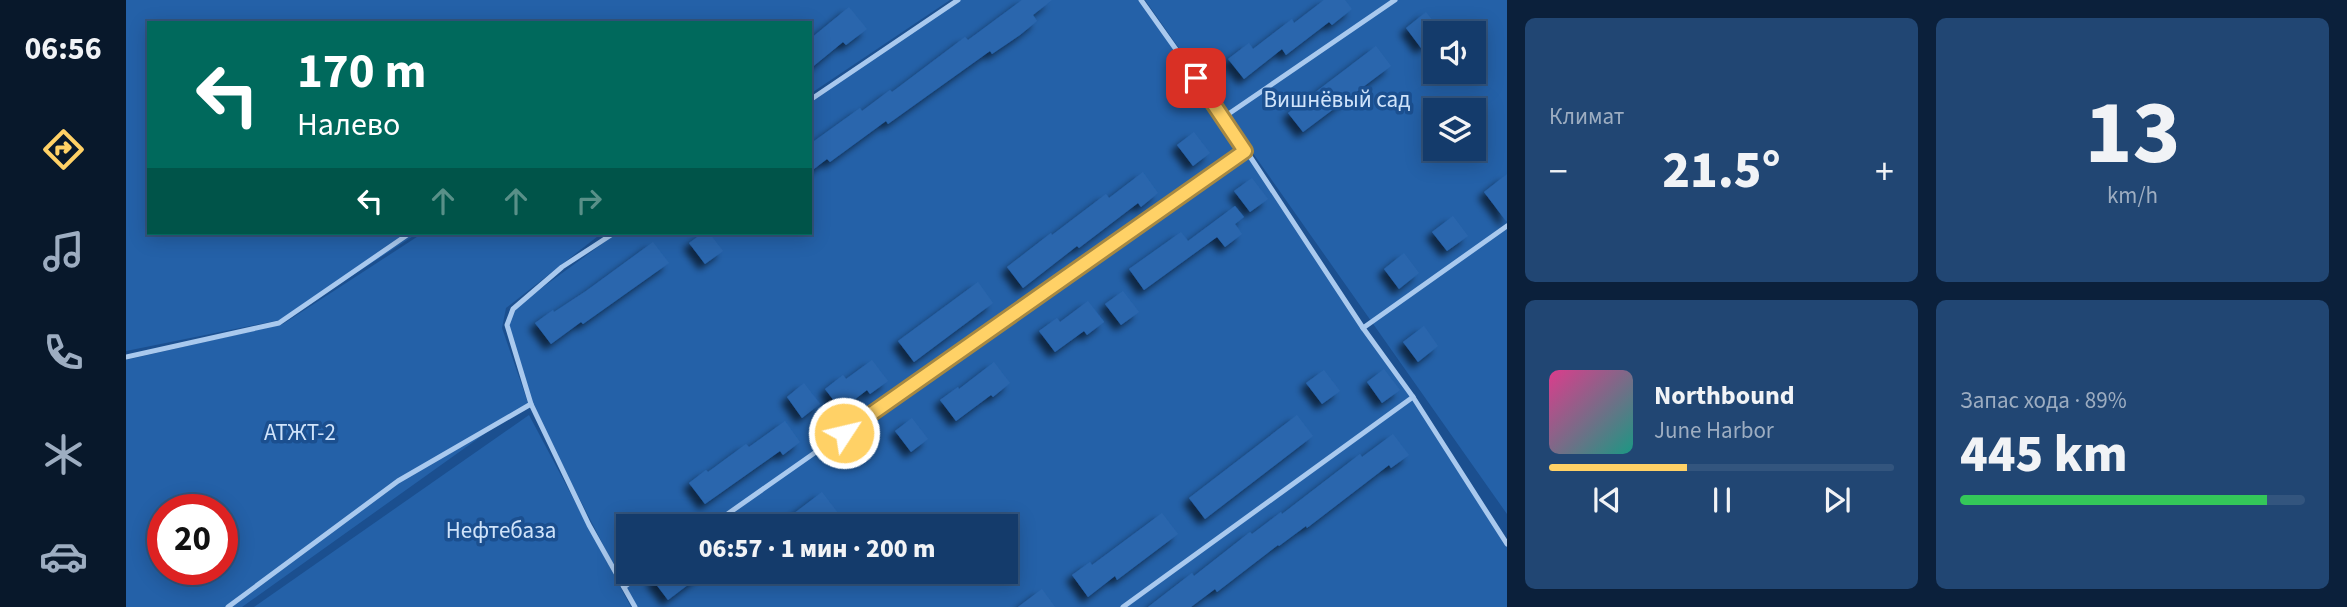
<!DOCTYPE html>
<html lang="ru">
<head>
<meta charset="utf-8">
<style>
	:root { --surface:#143b6b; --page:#214673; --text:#f1f3f6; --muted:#9dadc1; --line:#33557e; --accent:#ffd166 }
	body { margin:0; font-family:"Source Sans 3",sans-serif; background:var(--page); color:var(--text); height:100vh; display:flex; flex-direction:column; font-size:26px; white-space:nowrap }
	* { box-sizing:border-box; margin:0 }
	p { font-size:23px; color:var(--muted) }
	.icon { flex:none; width:38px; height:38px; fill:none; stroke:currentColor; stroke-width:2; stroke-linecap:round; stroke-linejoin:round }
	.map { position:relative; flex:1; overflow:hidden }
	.panel { display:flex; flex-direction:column; gap:18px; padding:18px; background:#0b203b; width:840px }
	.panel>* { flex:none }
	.hud { position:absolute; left:21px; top:21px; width:665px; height:214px; border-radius:0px; box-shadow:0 4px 18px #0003,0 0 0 2px var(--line); background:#00695c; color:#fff; overflow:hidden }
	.buttons { position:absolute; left:1297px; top:21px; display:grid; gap:14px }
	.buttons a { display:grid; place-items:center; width:63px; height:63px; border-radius:0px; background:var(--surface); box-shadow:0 4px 18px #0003,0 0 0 2px var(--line); font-size:35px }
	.speed { position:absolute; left:21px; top:494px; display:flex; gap:14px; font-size:35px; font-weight:700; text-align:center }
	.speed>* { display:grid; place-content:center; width:91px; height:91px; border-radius:50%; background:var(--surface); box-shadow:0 4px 18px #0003,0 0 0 2px var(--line); line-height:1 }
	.speed .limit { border:10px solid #d22; background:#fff; color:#111 }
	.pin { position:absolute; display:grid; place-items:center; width:60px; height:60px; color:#fff; margin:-30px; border-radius:14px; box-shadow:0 4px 10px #0006 }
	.me { position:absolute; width:77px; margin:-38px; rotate:55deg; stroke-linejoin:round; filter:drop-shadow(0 0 5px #0008) }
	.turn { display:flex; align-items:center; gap:24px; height:147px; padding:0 35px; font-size:32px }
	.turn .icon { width:91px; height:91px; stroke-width:2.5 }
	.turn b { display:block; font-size:49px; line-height:60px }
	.lanes { display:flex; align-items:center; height:66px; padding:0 35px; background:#0003; justify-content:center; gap:35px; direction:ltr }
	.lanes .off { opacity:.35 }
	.big { font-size:52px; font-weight:800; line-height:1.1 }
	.panel .card { flex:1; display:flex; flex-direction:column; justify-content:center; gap:10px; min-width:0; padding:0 24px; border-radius:10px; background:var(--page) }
	.panel .dial { align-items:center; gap:0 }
	.dial b { font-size:91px; line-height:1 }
	.song { display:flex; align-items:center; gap:21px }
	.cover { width:84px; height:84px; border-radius:10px; background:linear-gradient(135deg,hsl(330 70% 55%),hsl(170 70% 35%)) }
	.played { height:7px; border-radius:4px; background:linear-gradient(90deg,var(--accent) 40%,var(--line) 40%) }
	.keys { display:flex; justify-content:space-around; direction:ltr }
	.heat { display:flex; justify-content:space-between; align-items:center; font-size:38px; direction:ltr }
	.charge { height:10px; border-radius:5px; background:linear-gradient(90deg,#34c759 89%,var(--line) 0) }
	.panel .tiles { flex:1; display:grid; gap:18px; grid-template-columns:repeat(2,1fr) }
	.trip { position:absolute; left:490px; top:514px; width:402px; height:70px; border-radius:0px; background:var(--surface); box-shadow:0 4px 18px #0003,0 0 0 2px var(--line); font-weight:800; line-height:70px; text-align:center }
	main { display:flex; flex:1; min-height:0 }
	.menu { display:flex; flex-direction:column; width:126px; justify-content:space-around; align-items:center; background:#08182b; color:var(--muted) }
	.menu .icon { width:49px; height:49px }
	.menu .selected { color:var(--accent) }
	.menu b { font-size:32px; color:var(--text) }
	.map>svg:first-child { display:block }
	.green { fill:#2461a8; fill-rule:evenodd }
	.building { fill:#2a66ad; filter:url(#shadow) }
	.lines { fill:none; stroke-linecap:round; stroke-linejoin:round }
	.service { stroke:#a9c9ee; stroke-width:5 }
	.route-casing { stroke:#a68842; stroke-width:18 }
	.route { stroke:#ffd166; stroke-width:12 }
	.labels { text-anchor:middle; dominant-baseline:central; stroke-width:7; stroke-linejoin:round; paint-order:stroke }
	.park-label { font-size:23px; fill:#cfe3fa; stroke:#1b4f8f }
</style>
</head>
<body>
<main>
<nav class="menu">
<b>06:56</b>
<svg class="icon selected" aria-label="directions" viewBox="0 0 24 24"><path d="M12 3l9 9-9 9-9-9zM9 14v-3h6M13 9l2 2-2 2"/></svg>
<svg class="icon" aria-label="music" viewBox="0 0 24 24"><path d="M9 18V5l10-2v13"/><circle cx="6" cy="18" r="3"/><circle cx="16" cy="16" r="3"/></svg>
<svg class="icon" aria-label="phone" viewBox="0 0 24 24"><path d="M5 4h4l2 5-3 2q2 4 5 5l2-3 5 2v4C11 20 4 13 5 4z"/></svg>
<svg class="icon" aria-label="climate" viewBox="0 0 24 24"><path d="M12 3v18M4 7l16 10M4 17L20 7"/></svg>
<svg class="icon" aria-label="car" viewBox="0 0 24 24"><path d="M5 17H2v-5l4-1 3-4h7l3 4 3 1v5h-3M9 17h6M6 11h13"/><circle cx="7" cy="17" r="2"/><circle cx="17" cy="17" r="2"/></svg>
</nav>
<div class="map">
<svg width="1381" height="607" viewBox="0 0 1381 607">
	<defs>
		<filter id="shadow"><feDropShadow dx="-6" dy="6" stdDeviation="3.5" flood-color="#0009"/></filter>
	</defs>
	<rect width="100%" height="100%" fill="#1b4f8f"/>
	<g class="green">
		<path d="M0,0H824L684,94V23H23V233H292L159,319L0,351Z"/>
		<path d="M832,0H1015L1287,397L1381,546V607H509L405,404L381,325L387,309L491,233H684V100ZM502,527H880V572H502Z"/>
		<path d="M1019,0H1381V514ZM1309,33H1348V72H1309ZM1309,110H1348V149H1309Z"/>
		<path d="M297,233H476L380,308L376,328L402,403L116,607H0V360L157,324ZM37,509H96V569H37Z"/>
		<path d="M403,415L505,607H128Z"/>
	</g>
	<g class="building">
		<path d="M896,0H926L907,15L911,21L894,35L866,54L864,51L762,124L760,121L704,162L701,159L684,172V144L734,108L736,111L764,90L766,92L839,37L842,40Z"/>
		<path d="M1198,0H1219L1226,9L1206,25L1203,22L1160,55L1156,49L1118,79L1102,59L1123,43L1127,49L1166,19L1168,23Z"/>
		<path d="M723,7L741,29L720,45L717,42L684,69V39Z"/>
		<path d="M1300,12L1316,32L1309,33V37L1295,48L1280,28Z"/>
		<path d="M1250,46L1265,66L1177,132L1162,113Z"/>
		<path d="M1068,132L1084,153L1067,166L1051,145Z"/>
		<path d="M1017,172L1032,193L1015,207L1012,203L953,248L951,246L897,288L881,267L925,233L926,235L980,194L983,198Z"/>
		<path d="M1381,174V221H1380L1358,192Z"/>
		<path d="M1126,178L1142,199L1124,212L1108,191Z"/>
		<path d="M1109,206L1118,217L1109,224L1116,234L1099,247L1091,237L1018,290L1003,269L1055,232L1062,241Z"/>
		<path d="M1327,216L1342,236L1321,251L1306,232Z"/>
		<path d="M577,233H583L597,251L579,264L563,243Z"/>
		<path d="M527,242L543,263L457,324L455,322L425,344L409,323L427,310L428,312L460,291Z"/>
		<path d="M1278,253L1293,273L1273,289L1258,269Z"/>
		<path d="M852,282L867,303L788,362L772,341Z"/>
		<path d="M997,291L1013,312L995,325L979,304Z"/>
		<path d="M962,301L978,322L961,335L958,331L929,352L913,331L931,318L934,322Z"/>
		<path d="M1298,326L1312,346L1292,362L1277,342Z"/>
		<path d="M746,360L762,381L744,394L741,390L715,410L699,389L717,375L720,379Z"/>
		<path d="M868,362L884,383L867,397L865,395L830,421L814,400L832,387L833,389Z"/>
		<path d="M1258,369L1274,390L1256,403L1241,382Z"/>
		<path d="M1198,370L1214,391L1196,404L1180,383Z"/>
		<path d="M678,383L694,404L676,418L661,397Z"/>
		<path d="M1171,415L1187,436L1079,519L1063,498Z"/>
		<path d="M786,418L802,439L785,452L769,431Z"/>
		<path d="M659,421L674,442L657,455L654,451L579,504L563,483L580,470L582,472L620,444L623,447Z"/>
		<path d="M1267,434L1283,455L1265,468L1263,465L1181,528L1180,526L1153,546L1152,545L1091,592L1089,589L1065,607H1022L1066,573L1068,576L1124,532L1126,534L1155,512L1156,514L1234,454L1236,457Z"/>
		<path d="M696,492L712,513L693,527H650Z"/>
		<path d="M1036,513L1052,534L991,580L989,576L962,597L946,575L964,562L966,565Z"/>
		<path d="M535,572H579L542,600L526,579Z"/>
		<path d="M916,589L929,607H892Z"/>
	</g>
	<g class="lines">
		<g class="service">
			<path d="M1015,0L1098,117L1237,328L1287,397L1381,544"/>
			<path d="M684,100L832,0"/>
			<path d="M1098,117L1269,0"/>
			<path d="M488,233L436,267L387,309L381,325L405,404L463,525L509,607"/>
			<path d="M1237,328L1381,226"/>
			<path d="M0,357L153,323L284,233"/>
			<path d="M583,527L1119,151"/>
			<path d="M498,587L519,572"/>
			<path d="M102,607L272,481L405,404"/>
			<path d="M997,607L1287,397"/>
		</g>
	</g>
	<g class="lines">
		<defs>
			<path id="route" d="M718,433L1119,151L1070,78"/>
		</defs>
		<use href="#route" class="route-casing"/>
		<use href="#route" class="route"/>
	</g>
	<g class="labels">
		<g class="park-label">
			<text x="1211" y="99">Вишнёвый сад</text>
			<text x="174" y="432">АТЖТ-2</text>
			<text x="375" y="530">Нефтебаза</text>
		</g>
	</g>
</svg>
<div class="buttons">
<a><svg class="icon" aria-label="sound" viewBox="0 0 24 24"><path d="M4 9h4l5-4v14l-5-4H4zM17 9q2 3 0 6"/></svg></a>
<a><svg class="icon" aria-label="layers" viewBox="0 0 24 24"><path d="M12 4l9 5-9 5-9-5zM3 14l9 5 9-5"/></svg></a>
</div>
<div class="speed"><div class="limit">20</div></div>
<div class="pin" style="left:1070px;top:78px;background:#d93025"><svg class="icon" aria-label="arrive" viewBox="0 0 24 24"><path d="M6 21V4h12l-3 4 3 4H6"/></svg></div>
<svg class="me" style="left:718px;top:433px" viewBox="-20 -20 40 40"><circle r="17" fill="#ffd166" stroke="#fff" stroke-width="3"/><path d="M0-11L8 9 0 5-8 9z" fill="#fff"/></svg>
<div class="trip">06:57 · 1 мин · 200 m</div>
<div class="hud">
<div class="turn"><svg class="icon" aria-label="left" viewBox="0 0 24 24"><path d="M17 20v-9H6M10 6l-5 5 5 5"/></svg><div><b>170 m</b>Налево</div></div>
<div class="lanes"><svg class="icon" aria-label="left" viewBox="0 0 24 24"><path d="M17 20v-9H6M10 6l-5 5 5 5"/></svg><svg class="icon off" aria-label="ahead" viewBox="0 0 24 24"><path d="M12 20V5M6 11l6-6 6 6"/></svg><svg class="icon off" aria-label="ahead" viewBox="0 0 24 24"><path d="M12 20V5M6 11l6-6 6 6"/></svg><svg class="icon off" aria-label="right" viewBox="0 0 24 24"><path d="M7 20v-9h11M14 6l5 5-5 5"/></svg></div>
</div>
</div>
<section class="panel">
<div class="tiles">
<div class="card"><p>Климат</p>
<div class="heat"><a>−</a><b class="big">21.5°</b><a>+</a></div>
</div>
<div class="card dial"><b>13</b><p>km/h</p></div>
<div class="card">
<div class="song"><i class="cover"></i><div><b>Northbound</b><p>June Harbor</p></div></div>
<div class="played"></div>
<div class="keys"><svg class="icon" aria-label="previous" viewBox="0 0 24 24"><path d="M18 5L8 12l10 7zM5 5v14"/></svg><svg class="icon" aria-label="pause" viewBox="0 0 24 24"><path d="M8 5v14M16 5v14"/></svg><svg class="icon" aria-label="next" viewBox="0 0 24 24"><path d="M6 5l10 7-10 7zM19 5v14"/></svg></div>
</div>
<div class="card"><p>Запас хода · 89%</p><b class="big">445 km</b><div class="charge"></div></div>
</div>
</section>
</main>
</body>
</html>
